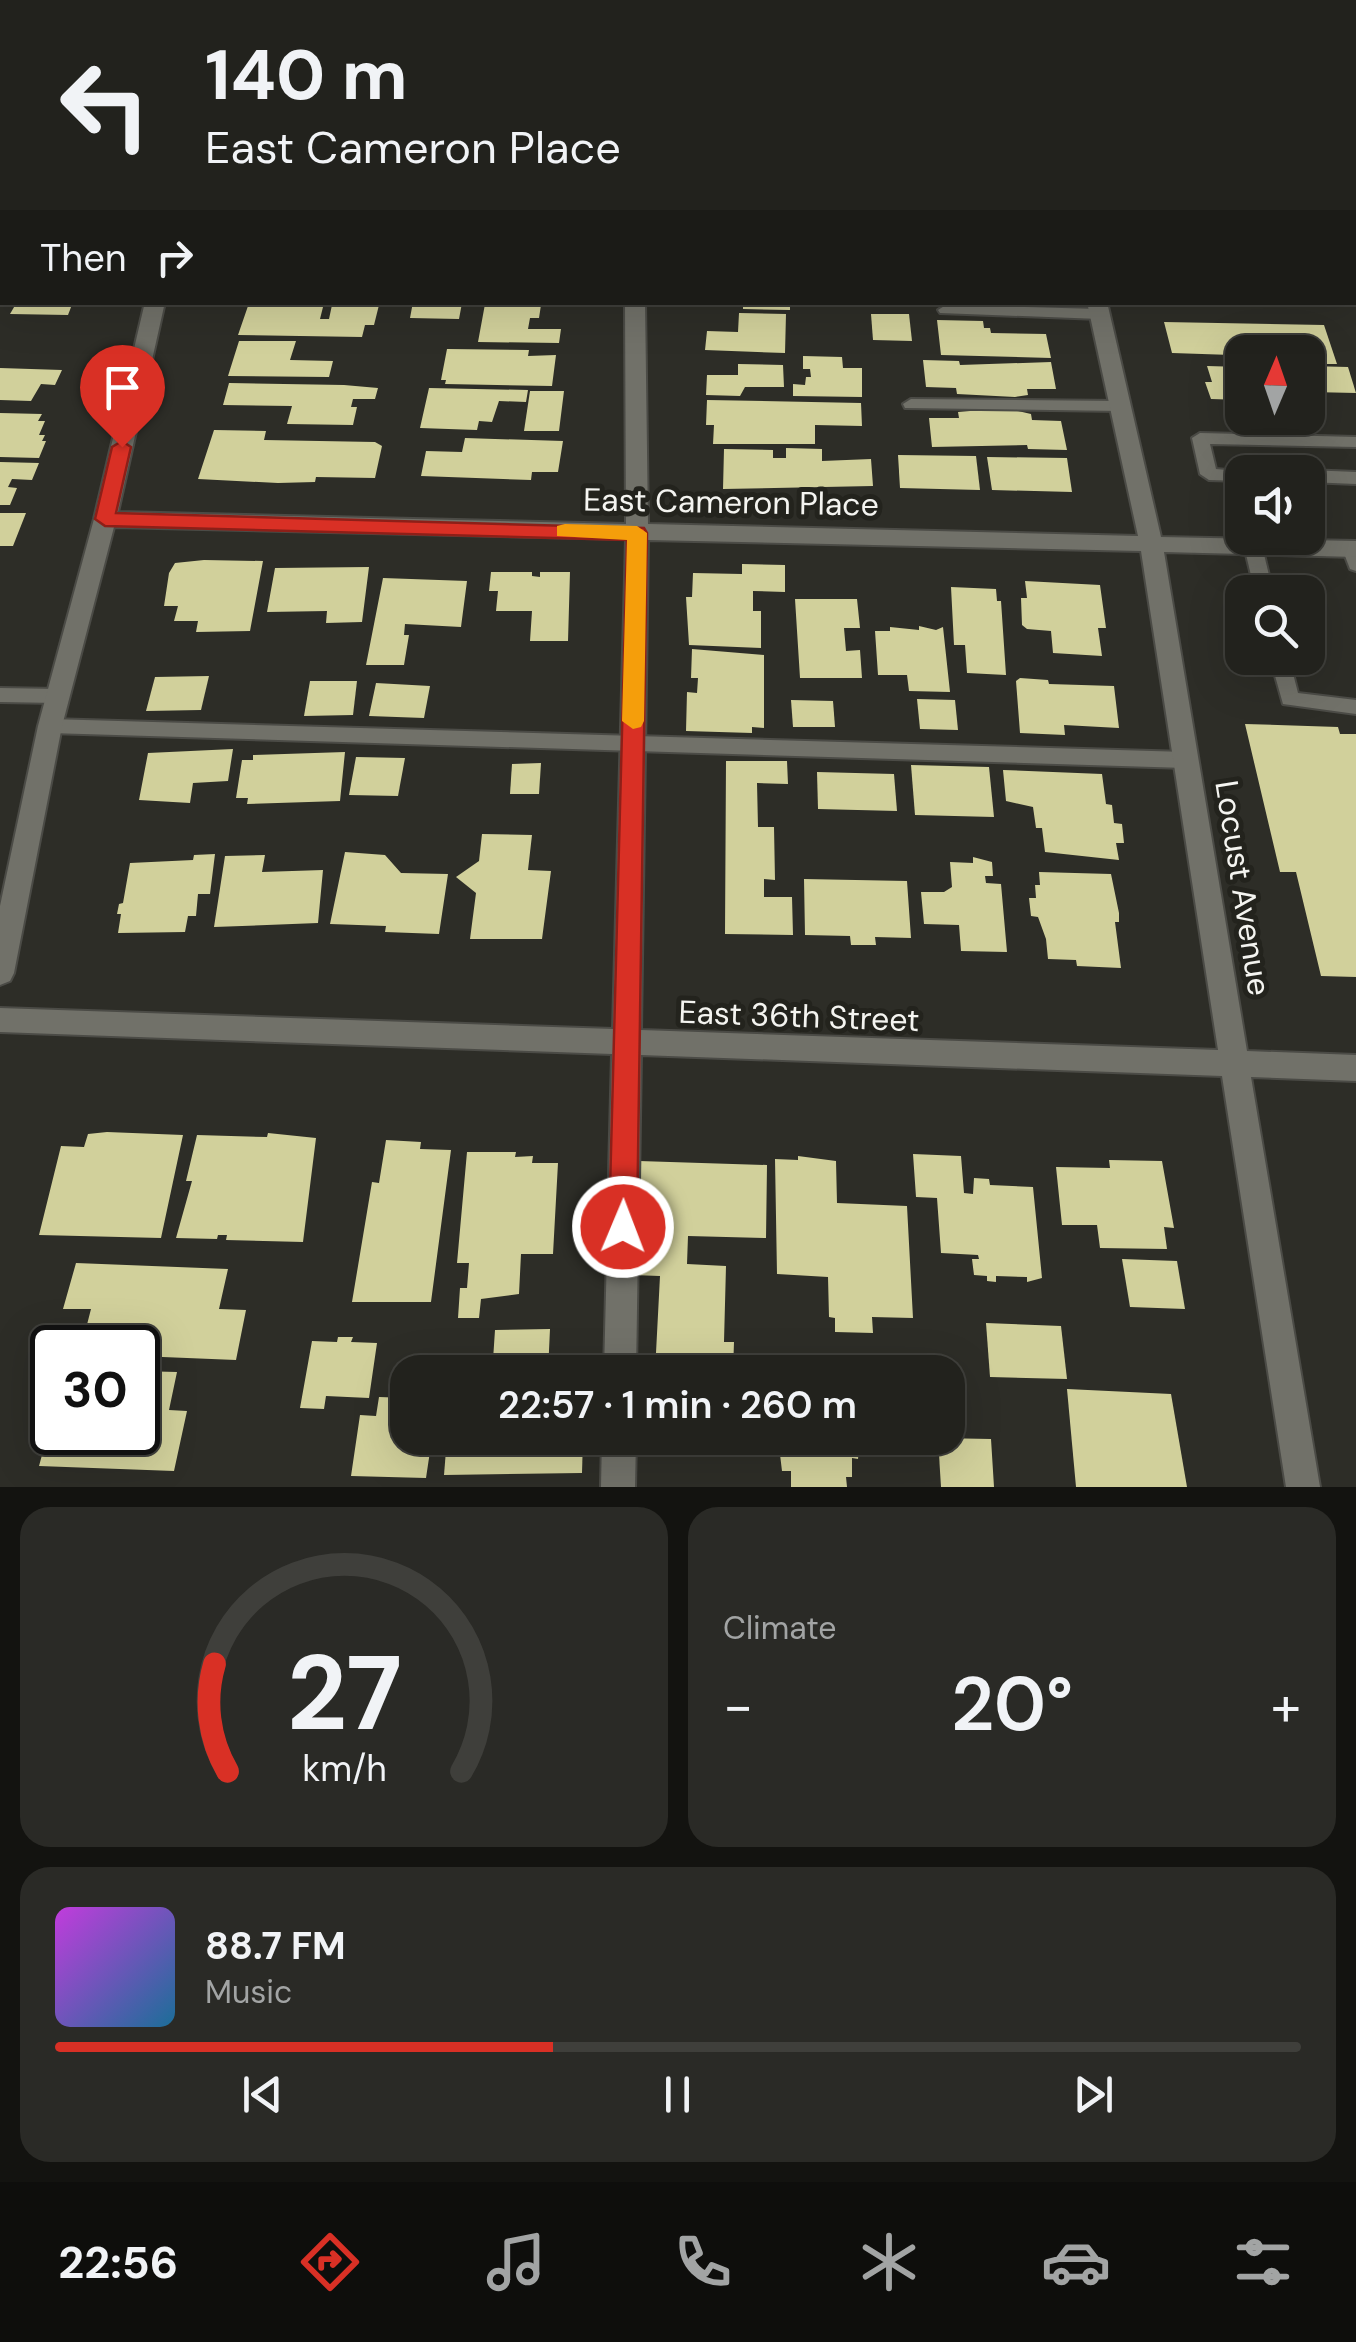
<!DOCTYPE html>
<html lang="en">
<head>
<meta charset="utf-8">
<style>
	:root { --surface:#22221d; --page:#2a2a26; --text:#f1f3f6; --muted:#a2a4a4; --line:#3f3f3b; --accent:#d93025 }
	body { margin:0; font-family:"DM Sans",sans-serif; background:var(--page); color:var(--text); height:100vh; display:flex; flex-direction:column; font-size:38px; white-space:nowrap }
	* { box-sizing:border-box; margin:0 }
	p { font-size:32px; color:var(--muted) }
	.icon { flex:none; width:55px; height:55px; fill:none; stroke:currentColor; stroke-width:2; stroke-linecap:round; stroke-linejoin:round }
	.map { position:relative; height:1487px; overflow:hidden }
	.details { display:flex; flex-direction:column; gap:20px; padding:20px; background:#131310; flex:1 }
	.details>* { flex:none }
	.hud { position:absolute; left:0px; top:0px; width:1358px; height:305px; box-shadow:0 10px 40px #0002,0 0 0 2px var(--line); background:#22221d; color:var(--text); overflow:hidden }
	.needle { width:65px; rotate:2deg }
	.fabs { position:absolute; left:1225px; top:335px; display:grid; gap:20px }
	.fabs a { display:grid; place-items:center; width:100px; height:100px; border-radius:20px; background:var(--surface); box-shadow:0 10px 40px #0002,0 0 0 2px var(--line); font-size:50px }
	.speed { position:absolute; left:30px; top:1325px; display:flex; gap:20px; font-size:50px; font-weight:700; text-align:center }
	.speed>* { display:grid; place-content:center; width:130px; height:130px; border-radius:50%; background:var(--surface); box-shadow:0 10px 40px #0002,0 0 0 2px var(--line); line-height:1 }
	.speed .limit { border:5px solid #111; border-radius:15px; background:#fff; color:#111 }
	.pin { position:absolute; display:grid; place-items:center; width:85px; height:85px; color:#fff; margin:-102px -42px; border-radius:50% 50% 50% 0; rotate:-45deg; box-shadow:0 0 10px #0007 }
	.pin .icon { rotate:45deg }
	.me { position:absolute; width:110px; margin:-55px; rotate:1deg; stroke-linejoin:round; filter:drop-shadow(0 0 8px #0008) }
	.turn { display:flex; align-items:center; gap:35px; height:210px; padding:0 40px; font-size:45px }
	.turn .icon { width:130px; height:130px; stroke-width:2.5 }
	.turn b { display:block; font-size:70px; line-height:85px }
	.then { display:flex; align-items:center; height:95px; padding:0 40px; background:#0003; gap:20px; font-size:38px }
	.big { font-size:75px; font-weight:600; line-height:1.1 }
	.details .tile { flex:1; display:flex; flex-direction:column; justify-content:center; gap:15px; min-width:0; padding:0 35px; border-radius:30px; background:var(--page) }
	.details .dial { align-items:center; gap:0 }
	.dial svg { height:260px; overflow:visible; fill:none; stroke:var(--line); stroke-width:7; stroke-linecap:round; text-anchor:middle }
	.dial text { fill:var(--text); stroke:none }
	.song { display:flex; align-items:center; gap:30px }
	.cover { width:120px; height:120px; border-radius:15px; background:linear-gradient(135deg,hsl(290 70% 55%),hsl(200 70% 35%)) }
	.played { height:10px; border-radius:5px; background:linear-gradient(90deg,var(--accent) 40%,var(--line) 40%) }
	.keys { display:flex; justify-content:space-around; direction:ltr }
	.heat { display:flex; justify-content:space-between; align-items:center; font-size:55px; direction:ltr }
	.details .tiles { flex:1; display:grid; gap:20px; grid-template-columns:1fr 1fr }
	.tile:last-child { grid-column:span 2 }
	.trip { position:absolute; left:390px; top:1355px; width:575px; height:100px; border-radius:30px; background:var(--surface); box-shadow:0 10px 40px #0002,0 0 0 2px var(--line); font-weight:600; line-height:100px; text-align:center }
	.dock { display:flex; height:160px; justify-content:space-around; align-items:center; background:#0e0e0c; color:var(--muted) }
	.dock .icon { width:70px; height:70px }
	.dock .current { color:var(--accent) }
	.dock b { font-size:45px; color:var(--text) }
	.map>svg:first-child { display:block }
	.building { fill:#d1d09b }
	.lines { fill:none; stroke-linecap:round; stroke-linejoin:round }
	.lane-casing { stroke:#4b4b46; stroke-width:4 }
	.street-casing { stroke:#4b4b46; stroke-width:4 }
	.lane { fill:#717169; fill-rule:evenodd }
	.street { fill:#717169; fill-rule:evenodd }
	.route { fill:#d93025; stroke:#8d1f18; stroke-width:2.5 }
	.slow { fill:#f59e0b }
	.labels { text-anchor:middle; dominant-baseline:central; stroke-width:10; stroke-linejoin:round; paint-order:stroke }
	.street-label { font-size:32px; fill:#f4f4f0; stroke:#23231d }
</style>
</head>
<body>
<div class="map">
<svg width="1356" height="1487" viewBox="0 0 1356 1487">
	<rect width="100%" height="100%" fill="#2d2d27"/>
	<g class="building">
		<path d="M17,302H73L68,315L10,314Z"/>
		<path d="M413,302L462,303L459,319L410,318Z"/>
		<path d="M743,302H790V310L743,309Z"/>
		<path d="M269,303H324L320,319H329L332,305H379L374,325H365L362,337L238,335L248,306H268Z"/>
		<path d="M485,304L541,305L539,318H530L528,329H561L559,343L478,342Z"/>
		<path d="M739,313L786,314L785,353L705,350L707,331L738,332Z"/>
		<path d="M871,314H909L912,341L873,340Z"/>
		<path d="M937,320L983,321L984,328H990L991,333L1046,334L1051,358L941,355Z"/>
		<path d="M1164,322L1324,325L1337,364H1308V352H1293L1291,345H1230L1232,355L1172,353Z"/>
		<path d="M239,341H296L290,360L333,361L329,377L228,376Z"/>
		<path d="M447,349L529,350L528,356L556,355L552,386L445,384L446,380H441Z"/>
		<path d="M803,356L842,357L843,368H862V397L793,396V384L805,385L806,377H811L810,369H803Z"/>
		<path d="M923,360L959,361L960,365L1051,362L1056,389H1027L1028,395L1015,397L957,394L956,388L926,387Z"/>
		<path d="M738,364L783,365L784,387H745L740,396L706,395L707,375H738Z"/>
		<path d="M1207,366L1242,367V400L1211,399L1205,382H1212Z"/>
		<path d="M1308,366L1348,367L1356,393L1311,392Z"/>
		<path d="M0,368L62,370L55,385L41,384L31,401L0,400Z"/>
		<path d="M229,383L344,385L378,388L375,399H353L351,407H357L353,425L287,424L292,406L223,405Z"/>
		<path d="M429,388L528,390L526,402L499,401L492,422L479,421L477,430L420,428Z"/>
		<path d="M530,391H564L559,431H524Z"/>
		<path d="M707,400L861,403L862,426L815,425V444H713L714,425H706Z"/>
		<path d="M970,411H1018L1031,414L1032,420L1061,421L1067,450L1028,449L1027,445L932,447L929,418H959L958,412Z"/>
		<path d="M0,413L42,414L38,421H45L39,435H45L42,441H46L39,458L0,457Z"/>
		<path d="M214,430L266,431L264,440L375,442L382,446L375,478L316,477L315,482L278,483L198,479Z"/>
		<path d="M465,438L563,441L558,472H532L531,480L421,476L426,451L462,452Z"/>
		<path d="M786,448L822,449V461L871,459L873,486L723,489L724,449L773,450V458H786Z"/>
		<path d="M898,455L976,456L980,490L900,488Z"/>
		<path d="M987,457L1067,458L1072,492L992,490Z"/>
		<path d="M0,462L39,463L32,480L12,479L8,487L17,488L10,505H0Z"/>
		<path d="M0,513H26L13,546H0Z"/>
		<path d="M204,560L263,561L250,631L196,632L198,621H174L178,606H164L169,573L175,563Z"/>
		<path d="M742,564L785,565V592L753,591V611H761V648L689,645L686,597H692L693,573L742,574Z"/>
		<path d="M369,567L362,622L326,623L327,611L267,612L275,568Z"/>
		<path d="M491,572H532V576L540,577V572H570L568,641H530L532,611H496L498,591H489Z"/>
		<path d="M383,578L467,581L461,627L405,624L404,635H409L404,665H366Z"/>
		<path d="M1025,581L1100,585L1106,628H1098L1102,656L1053,653L1051,631L1027,629L1022,625L1021,598H1027Z"/>
		<path d="M951,587L996,589L997,601H1001L1006,675L967,673L965,645H954Z"/>
		<path d="M795,599H857L860,628H844L846,651L860,650L862,678H800Z"/>
		<path d="M919,626L936,630L943,627L950,692L909,691L907,675H878L875,631H890V627L919,630Z"/>
		<path d="M692,649L764,655V728L752,727V733L686,731L687,692L697,693L698,678H691Z"/>
		<path d="M209,676L201,710L146,711L155,677Z"/>
		<path d="M1020,678L1048,680L1049,684L1114,686L1119,728L1064,725L1065,735L1020,733L1016,681Z"/>
		<path d="M310,681H357L353,715L304,716Z"/>
		<path d="M376,683L430,686L424,718L369,716Z"/>
		<path d="M917,699L955,700L958,730L920,729Z"/>
		<path d="M791,700L833,701L835,727H793Z"/>
		<path d="M1245,724L1338,727L1340,734H1356V977L1321,976L1296,872H1280Z"/>
		<path d="M233,749L228,781L193,783L190,803L139,800L148,753Z"/>
		<path d="M345,752L340,801L247,804L248,798H236L242,760H253V755Z"/>
		<path d="M356,757L405,758L398,796L349,795Z"/>
		<path d="M726,761H787L788,784L757,783L758,827H774L775,880L764,879V897H792L793,935L725,934Z"/>
		<path d="M541,763L539,794H510L512,764Z"/>
		<path d="M911,765L989,767L994,817L915,815Z"/>
		<path d="M1003,770L1102,774L1106,804L1112,805L1114,823L1122,824L1124,843H1116L1119,860L1045,852L1042,828H1036L1033,807L1006,801Z"/>
		<path d="M817,772L894,774L897,811L818,809Z"/>
		<path d="M482,834L532,835L528,870L551,871L542,939H470L476,893L456,877L479,861Z"/>
		<path d="M345,852L385,855L401,873L448,874L439,934L385,932L386,926L330,924Z"/>
		<path d="M215,854L210,894H198L196,916H188L185,932L118,933L121,914H117L119,904L123,903L130,863L193,860L194,855Z"/>
		<path d="M265,855L262,872L323,870L318,923L214,927L225,856Z"/>
		<path d="M973,857L992,862L993,876H985L986,883L1001,884L1007,952L961,951L959,925L924,924L921,892H944L952,887L950,862L973,863Z"/>
		<path d="M1039,872L1111,874L1119,913V922H1115L1121,968L1077,966L1076,960L1048,959L1046,939L1038,917L1031,916L1029,898H1036L1035,885H1040Z"/>
		<path d="M804,879L907,881L911,938L875,937L876,945H851L850,936L805,935Z"/>
		<path d="M107,1132L183,1135L161,1238L39,1235L61,1146L84,1147L88,1134Z"/>
		<path d="M268,1133L316,1138L303,1242L226,1240L227,1235H218L217,1239L176,1238L192,1181H186L197,1135L267,1137Z"/>
		<path d="M386,1140L421,1142L420,1149L451,1150L431,1302H352L372,1182L379,1183Z"/>
		<path d="M467,1152H516L515,1157L533,1156L532,1163H558L553,1254H521L519,1294L481,1299L479,1318H458L460,1288H467L469,1263H457Z"/>
		<path d="M913,1154L961,1156L964,1193L973,1194L974,1178L989,1179L990,1185L1033,1187L1042,1278L1027,1282V1277L996,1276V1282L987,1281V1276L974,1275L972,1259H979L978,1255L941,1253L937,1198L916,1197Z"/>
		<path d="M798,1156L836,1161L837,1203L907,1206L913,1318L872,1317L873,1333L835,1332V1318L829,1317L828,1277L777,1274L775,1159L798,1160Z"/>
		<path d="M1109,1160L1162,1161L1174,1228L1164,1227L1167,1249L1100,1248L1097,1225H1062L1056,1167L1110,1168Z"/>
		<path d="M639,1161L767,1165L766,1238L688,1236L687,1264L726,1266L724,1342H734L733,1372H655L660,1276L632,1275Z"/>
		<path d="M1122,1259L1177,1261L1185,1309L1130,1307Z"/>
		<path d="M76,1263L228,1269L219,1309L246,1310L236,1360L138,1356V1348H81L91,1309H63Z"/>
		<path d="M986,1323L1061,1326L1067,1379L990,1377Z"/>
		<path d="M550,1329L548,1372H452L453,1361L493,1360L495,1330Z"/>
		<path d="M338,1337H353L351,1342L377,1343L369,1398L326,1396L324,1409L300,1408L312,1341L337,1342Z"/>
		<path d="M138,1371L177,1372L169,1410L187,1411L174,1471L39,1466L51,1422L52,1432H138Z"/>
		<path d="M1067,1389L1171,1394L1187,1487H1076Z"/>
		<path d="M39,1392L52,1393V1416L32,1415Z"/>
		<path d="M379,1397L408,1398V1438H432L426,1478L351,1476L360,1415L376,1416Z"/>
		<path d="M447,1438H583L582,1473L444,1475Z"/>
		<path d="M656,1438H758V1445L656,1441Z"/>
		<path d="M778,1438H860L858,1459L852,1458V1477H846L847,1487H791V1471H782Z"/>
		<path d="M938,1438L991,1439L994,1487H941Z"/>
	</g>
	<g class="lines">
		<defs>
			<g id="lane">
				<path d="M2,10V24L0,25V11Z"/>
				<path d="M1355,283L1356,284V296L1355,295Z"/>
				<path d="M946,305L1100,309L1108,314L1100,319L940,313L938,310Z"/>
				<path d="M911,399L1121,401L1129,406L1121,411L905,408L903,404Z"/>
				<path d="M1200,433L1356,437V447L1210,444L1216,469L1249,472H1242V481L1209,480L1200,474L1192,438Z"/>
				<path d="M1308,470L1356,472V484L1308,482V472H1302Z"/>
				<path d="M1253,540L1262,546L1273,592H1255L1244,546Z"/>
				<path d="M1351,542L1356,543V571L1350,569L1342,548Z"/>
				<path d="M1270,658H1289L1298,693L1356,700V714L1283,704Z"/>
				<path d="M0,688L58,689L68,696L58,703L0,702Z"/>
				<path d="M50,719L1186,752L1193,755L1196,760L1193,765L1186,768L50,733L40,726Z"/>
			</g>
			<g id="street">
				<rect x="623" y="0" width="16" height="2"/>
				<rect x="1021" y="0" width="16" height="2"/>
				<rect x="0" y="182" width="2" height="10"/>
				<path d="M145,302H165L118,512L626,524L625,302H645L648,524L1138,536L1087,302H1107L1161,537L1356,541V557L1164,552L1247,1051L1356,1055V1081L1251,1077L1320,1487H1286L1222,1076L641,1055L636,1372H604L612,1054L0,1032V1008L613,1029L626,539L114,527L62,726L14,973L10,981L0,985V906L38,726L94,519ZM648,540L1141,551L1218,1050L641,1030Z"/>
				<path d="M602,1438H636L635,1487H601Z"/>
			</g>
		</defs>
		<use href="#lane" class="lane-casing"/>
		<use href="#street" class="street-casing"/>
		<use href="#lane" class="lane"/>
		<use href="#street" class="street"/>
	</g>
	<path class="route" d="M122,441L131,447L116,513L644,528L647,533L637,1227L633,1236L623,1240L613,1236L609,1227L627,540L105,526L95,519L112,447Z"/>
	<path class="slow" d="M565,524L637,526L647,533L644,721L641,727L633,729L622,721L627,540L557,536V526Z"/>
	<g class="labels">
		<g class="street-label">
			<text transform="translate(731 502) rotate(1)">East Cameron Place</text>
			<text transform="translate(1243 888) rotate(81)">Locust Avenue</text>
			<text transform="translate(799 1016) rotate(2)">East 36th Street</text>
		</g>
	</g>
</svg>
<div class="fabs">
<a><svg class="needle" viewBox="-14 -14 28 28"><path d="M0-13l5 13h-10z" fill="#e53935"/><path d="M0 13l5-13h-10z" fill="#a2a4a4"/></svg></a>
<a><svg class="icon" aria-label="sound" viewBox="0 0 24 24"><path d="M4 9h4l5-4v14l-5-4H4zM17 9q2 3 0 6"/></svg></a>
<a><svg class="icon" aria-label="search" viewBox="0 0 24 24"><circle cx="10" cy="10" r="6"/><path d="M15 15l6 6"/></svg></a>
</div>
<div class="speed"><div class="limit">30</div></div>
<div class="pin" style="left:122px;top:447px;background:#d93025"><svg class="icon" aria-label="arrive" viewBox="0 0 24 24"><path d="M6 21V4h12l-3 4 3 4H6"/></svg></div>
<svg class="me" style="left:623px;top:1227px" viewBox="-20 -20 40 40"><circle r="17" fill="#d93025" stroke="#fff" stroke-width="3"/><path d="M0-11L8 9 0 5-8 9z" fill="#fff"/></svg>
<div class="trip">22:57 · 1 min · 260 m</div>
<div class="hud">
<div class="turn"><svg class="icon" aria-label="left" viewBox="0 0 24 24"><path d="M17 20v-9H6M10 6l-5 5 5 5"/></svg><div><b>140 m</b>East Cameron Place</div></div>
<div class="then">Then<svg class="icon" aria-label="right" viewBox="0 0 24 24"><path d="M7 20v-9h11M14 6l5 5-5 5"/></svg></div>
</div>
</div>
<section class="details">
<div class="tiles">
<div class="tile dial"><svg viewBox="0 0 100 80">
<path d="M14 69A42 42 0 1 1 86 69"/>
<path d="M14 69A42 42 0 0 1 10 36" stroke="#d93025"/>
<text x="50" y="56" font-size="32" font-weight="700">27</text>
<text x="50" y="72" font-size="11">km/h</text>
</svg></div>
<div class="tile"><p>Climate</p>
<div class="heat"><a>−</a><b class="big">20°</b><a>+</a></div>
</div>
<div class="tile">
<div class="song"><i class="cover"></i><div><b>88.7 FM</b><p>Music</p></div></div>
<div class="played"></div>
<div class="keys"><svg class="icon" aria-label="previous" viewBox="0 0 24 24"><path d="M18 5L8 12l10 7zM5 5v14"/></svg><svg class="icon" aria-label="pause" viewBox="0 0 24 24"><path d="M8 5v14M16 5v14"/></svg><svg class="icon" aria-label="next" viewBox="0 0 24 24"><path d="M6 5l10 7-10 7zM19 5v14"/></svg></div>
</div>
</div>
</section>
<nav class="dock">
<b>22:56</b>
<svg class="icon current" aria-label="directions" viewBox="0 0 24 24"><path d="M12 3l9 9-9 9-9-9zM9 14v-3h6M13 9l2 2-2 2"/></svg>
<svg class="icon" aria-label="music" viewBox="0 0 24 24"><path d="M9 18V5l10-2v13"/><circle cx="6" cy="18" r="3"/><circle cx="16" cy="16" r="3"/></svg>
<svg class="icon" aria-label="phone" viewBox="0 0 24 24"><path d="M5 4h4l2 5-3 2q2 4 5 5l2-3 5 2v4C11 20 4 13 5 4z"/></svg>
<svg class="icon" aria-label="climate" viewBox="0 0 24 24"><path d="M12 3v18M4 7l16 10M4 17L20 7"/></svg>
<svg class="icon" aria-label="car" viewBox="0 0 24 24"><path d="M5 17H2v-5l4-1 3-4h7l3 4 3 1v5h-3M9 17h6M6 11h13"/><circle cx="7" cy="17" r="2"/><circle cx="17" cy="17" r="2"/></svg>
<svg class="icon" aria-label="filters" viewBox="0 0 24 24"><path d="M4 7h16M4 17h16"/><circle cx="9" cy="7" r="2"/><circle cx="15" cy="17" r="2"/></svg>
</nav>
</body>
</html>
